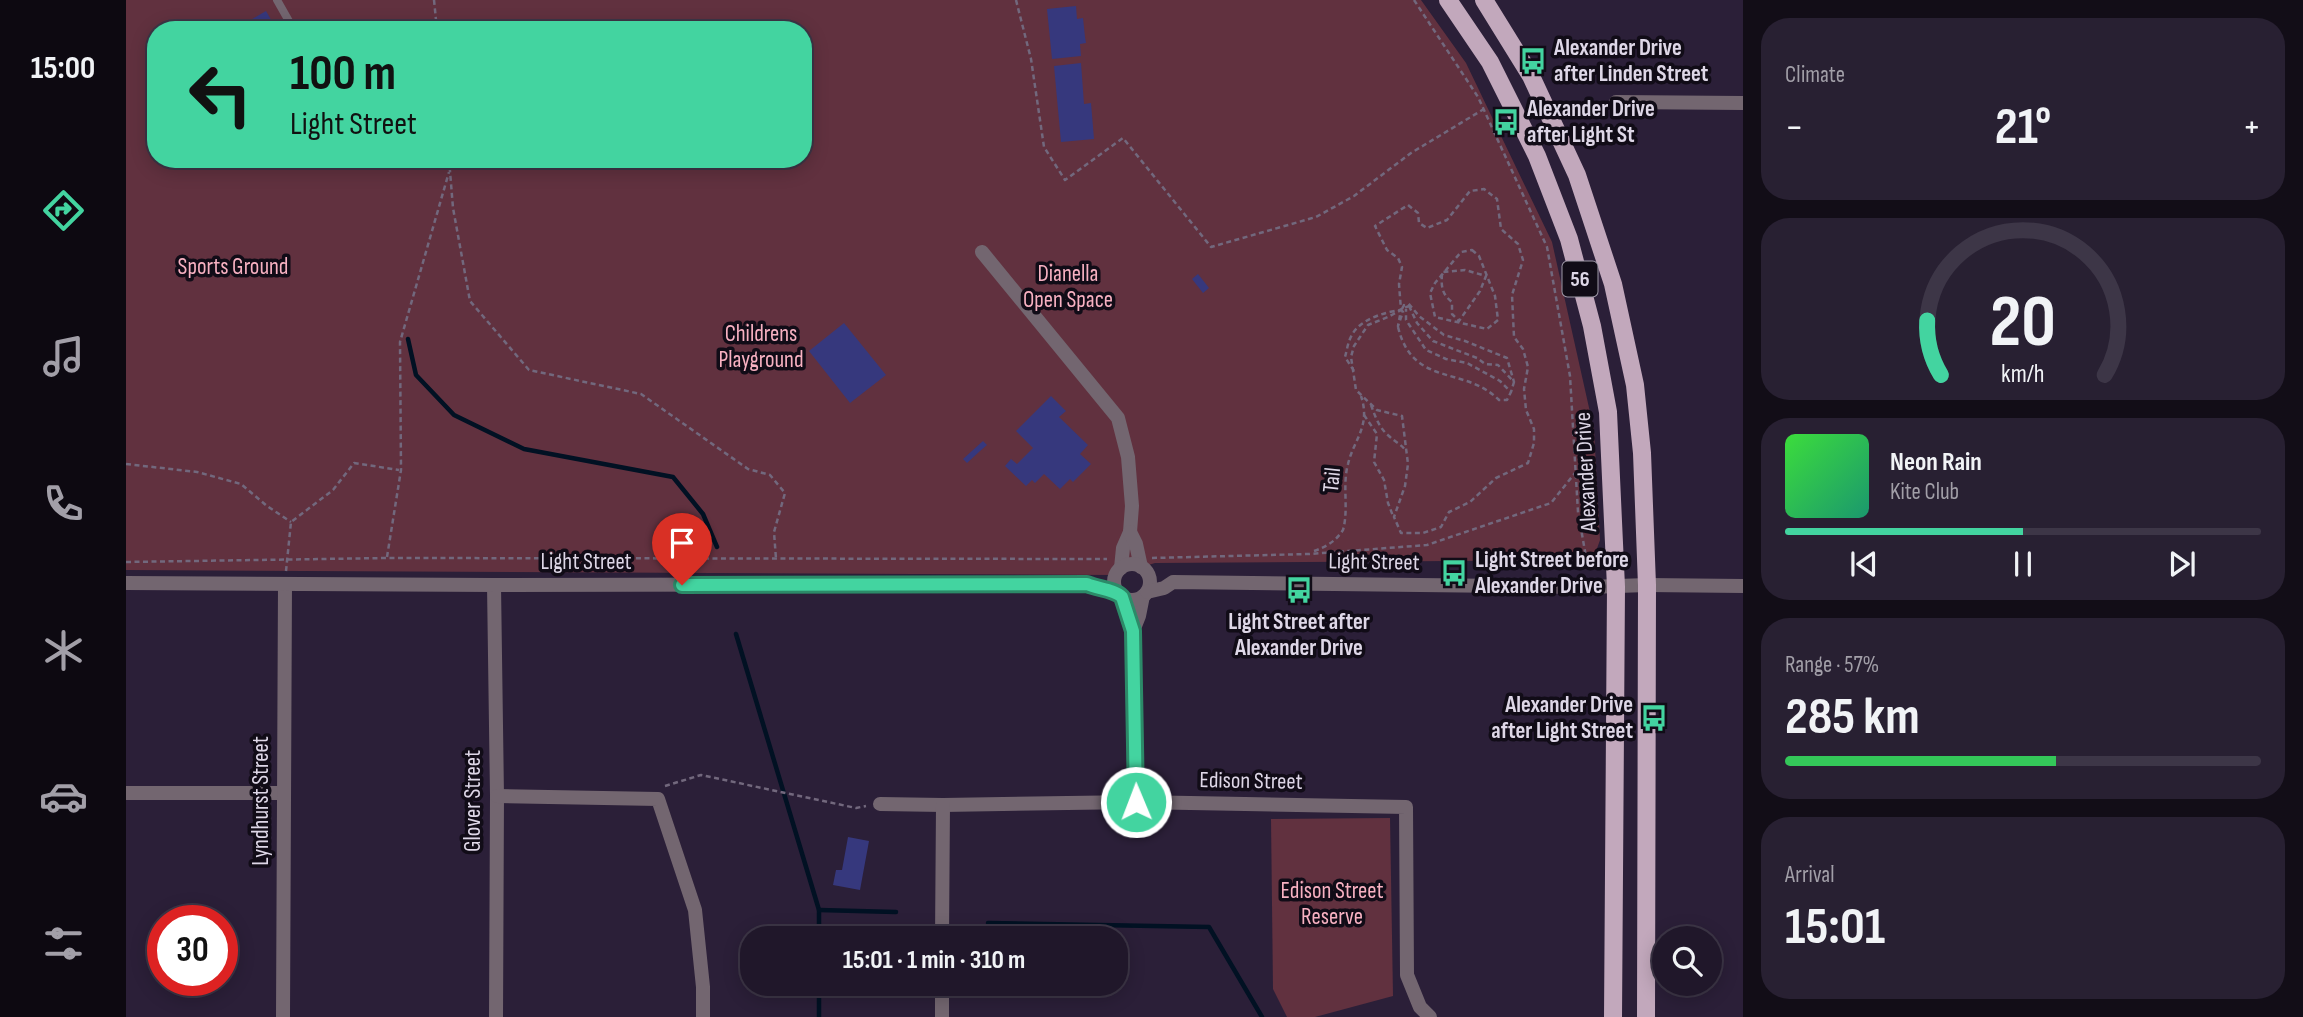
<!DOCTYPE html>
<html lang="en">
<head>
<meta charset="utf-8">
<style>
	:root { --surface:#20172a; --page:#282032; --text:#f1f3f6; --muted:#a29fa8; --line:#3d3647; --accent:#43d4a0 }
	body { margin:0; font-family:"Sofia Sans Condensed",sans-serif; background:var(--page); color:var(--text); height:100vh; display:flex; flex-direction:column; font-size:26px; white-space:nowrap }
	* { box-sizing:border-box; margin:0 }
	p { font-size:23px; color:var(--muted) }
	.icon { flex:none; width:38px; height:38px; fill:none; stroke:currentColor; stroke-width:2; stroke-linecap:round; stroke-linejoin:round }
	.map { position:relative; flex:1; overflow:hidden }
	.panel { display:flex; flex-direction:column; gap:18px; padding:18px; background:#120d17; width:560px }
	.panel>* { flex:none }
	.top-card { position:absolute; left:21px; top:21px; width:665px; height:147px; border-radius:28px; box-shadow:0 4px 18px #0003,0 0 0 2px var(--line); background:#43d4a0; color:#111; overflow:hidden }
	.controls { position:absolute; left:1526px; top:926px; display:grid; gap:14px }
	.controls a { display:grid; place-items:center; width:70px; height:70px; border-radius:50%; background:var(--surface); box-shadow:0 4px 18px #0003,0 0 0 2px var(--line); font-size:35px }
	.speed { position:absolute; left:21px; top:905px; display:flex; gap:14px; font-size:35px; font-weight:700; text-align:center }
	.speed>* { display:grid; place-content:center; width:91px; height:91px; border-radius:50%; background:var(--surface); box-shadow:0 4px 18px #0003,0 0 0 2px var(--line); line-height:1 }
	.speed .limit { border:10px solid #d22; background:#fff; color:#111 }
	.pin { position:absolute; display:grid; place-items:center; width:60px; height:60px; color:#fff; margin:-72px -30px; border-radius:50% 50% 50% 0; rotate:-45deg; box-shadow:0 0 7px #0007 }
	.pin .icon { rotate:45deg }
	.me { position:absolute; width:77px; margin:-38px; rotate:359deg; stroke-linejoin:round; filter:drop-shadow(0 0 5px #0008) }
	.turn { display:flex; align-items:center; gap:24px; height:147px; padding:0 28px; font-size:32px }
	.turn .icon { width:91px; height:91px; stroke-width:2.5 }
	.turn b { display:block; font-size:49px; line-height:60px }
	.big { font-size:52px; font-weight:700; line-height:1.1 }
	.panel .card { flex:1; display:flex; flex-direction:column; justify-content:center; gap:10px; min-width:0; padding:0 24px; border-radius:28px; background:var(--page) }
	.panel .dial { align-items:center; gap:0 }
	.dial svg { height:182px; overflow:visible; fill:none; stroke:var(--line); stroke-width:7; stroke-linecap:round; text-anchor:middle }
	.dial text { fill:var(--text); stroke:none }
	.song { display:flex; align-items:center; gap:21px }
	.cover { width:84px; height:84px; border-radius:10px; background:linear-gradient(135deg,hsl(120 70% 55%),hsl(160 70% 35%)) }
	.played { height:7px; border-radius:4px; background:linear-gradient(90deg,var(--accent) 50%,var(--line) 50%) }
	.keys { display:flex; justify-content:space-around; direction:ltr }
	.heat { display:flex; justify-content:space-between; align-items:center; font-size:38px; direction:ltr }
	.charge { height:10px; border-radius:5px; background:linear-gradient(90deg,#34c759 57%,var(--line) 0) }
	.trip { position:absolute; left:614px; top:926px; width:388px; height:70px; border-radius:28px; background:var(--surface); box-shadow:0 4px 18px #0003,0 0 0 2px var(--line); font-weight:700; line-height:70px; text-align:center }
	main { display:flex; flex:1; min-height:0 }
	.dock { display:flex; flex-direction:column; width:126px; justify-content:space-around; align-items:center; background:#0d0911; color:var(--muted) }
	.dock .icon { width:49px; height:49px }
	.dock .selected { color:var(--accent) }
	.dock b { font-size:32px; color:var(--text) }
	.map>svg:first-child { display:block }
	.green { fill:#61313f; fill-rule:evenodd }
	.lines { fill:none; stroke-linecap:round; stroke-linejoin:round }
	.stream { stroke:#011123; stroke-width:4.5 }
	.building { fill:#36387d }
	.path { stroke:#72687d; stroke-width:2.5; stroke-dasharray:5 3.5; stroke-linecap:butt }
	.service { stroke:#736670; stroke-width:8 }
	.minor { stroke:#736670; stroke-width:14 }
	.tertiary { stroke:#736670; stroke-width:14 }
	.primary { stroke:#c2a8bc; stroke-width:18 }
	.route-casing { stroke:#2c8a68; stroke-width:18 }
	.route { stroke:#43d4a0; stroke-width:12 }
	.labels { text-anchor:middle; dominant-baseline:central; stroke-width:7; stroke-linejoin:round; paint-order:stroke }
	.shield { fill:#110c17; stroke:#a09aa9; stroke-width:2 }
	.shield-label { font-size:21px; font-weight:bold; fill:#ded7e7 }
	.poi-label { font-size:23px; font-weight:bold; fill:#ded7e7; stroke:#110c17; text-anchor:start }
	.park-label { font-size:23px; fill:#f8b1c2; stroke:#110c17 }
	.street-label { font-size:23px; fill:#ded7e7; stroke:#110c17 }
</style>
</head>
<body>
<main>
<nav class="dock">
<b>15:00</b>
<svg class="icon selected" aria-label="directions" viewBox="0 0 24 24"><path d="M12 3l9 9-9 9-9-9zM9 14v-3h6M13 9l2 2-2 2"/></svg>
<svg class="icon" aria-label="music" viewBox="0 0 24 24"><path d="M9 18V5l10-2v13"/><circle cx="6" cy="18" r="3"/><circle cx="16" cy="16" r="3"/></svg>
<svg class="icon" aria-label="phone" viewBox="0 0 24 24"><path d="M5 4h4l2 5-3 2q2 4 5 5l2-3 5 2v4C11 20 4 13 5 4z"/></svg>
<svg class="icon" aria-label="climate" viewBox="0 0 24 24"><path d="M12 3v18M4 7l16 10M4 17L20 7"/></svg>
<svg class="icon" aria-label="car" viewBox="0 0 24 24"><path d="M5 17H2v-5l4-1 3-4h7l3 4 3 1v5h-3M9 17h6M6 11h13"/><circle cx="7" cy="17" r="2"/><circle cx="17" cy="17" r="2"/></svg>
<svg class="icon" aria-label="filters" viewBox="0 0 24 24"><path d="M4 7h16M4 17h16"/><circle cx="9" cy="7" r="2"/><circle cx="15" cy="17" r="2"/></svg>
</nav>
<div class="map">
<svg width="1617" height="1017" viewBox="0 0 1617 1017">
	<rect width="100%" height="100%" fill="#2b1f38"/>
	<g class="green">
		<path d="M0,0H1295L1340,63L1426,242L1468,430L1474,540L1467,560L1029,563L989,575L0,570ZM30,30H677V159H30Z"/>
		<path d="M1264,818L1267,996L1189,1017H1161L1147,989L1145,819Z"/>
	</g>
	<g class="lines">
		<g class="stream">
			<path d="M282,339L290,375L328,415L398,449L547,477L577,514L591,547"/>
			<path d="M610,634L693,910V938"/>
			<path d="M693,910L770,912"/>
			<path d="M862,923L1083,927L1136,1017"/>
			<path d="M693,984V1017"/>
		</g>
	</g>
	<g class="building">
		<path d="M950,6L951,19L957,18L959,37L960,43L954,44L955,56L926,59L921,9Z"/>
		<path d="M140,11L151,30H119L116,25Z"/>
		<path d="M955,63L958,104L965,103L968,139L935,142L928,66Z"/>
		<path d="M1072,274L1083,288L1077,293L1066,279Z"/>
		<path d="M718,323L760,375L724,403L683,351Z"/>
		<path d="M925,396L940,411L933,417L962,445L954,454L965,464L947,482L944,479L934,489L918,474L909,483L906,480L900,486L879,466L885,459L891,464L907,448L890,431Z"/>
		<path d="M857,441L861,445L854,451L841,463L837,459Z"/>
		<path d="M722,837L743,841L734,890L707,885L710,870H716Z"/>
	</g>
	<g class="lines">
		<g class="path">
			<path d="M308,0L311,30"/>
			<path d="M890,0L905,59L918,147L939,180L997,138L1085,247L1190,217L1228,196L1285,153L1358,109"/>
			<path d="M1288,0L1352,97L1421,247L1444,376L1452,512L1462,568"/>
			<path d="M323,159L327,208L344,301L403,370L515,394L622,469L644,475L659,493L648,532L650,559"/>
			<path d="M1346,250L1353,256L1369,296L1372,320L1361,329L1309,317L1304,293L1309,283L1335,252Z"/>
			<path d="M1316,274C1315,287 1316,294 1326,302V314L1333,321L1354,291L1360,276L1339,270L1317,272"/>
			<path d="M1283,306L1291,323L1307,341L1351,358L1359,364L1372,365L1388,382L1385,392"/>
			<path d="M1272,327C1287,388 1338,365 1373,400H1381L1385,392L1374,381L1341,363L1320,359L1300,350L1280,320V309"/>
			<path d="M1228,371L1219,357C1221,350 1222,341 1226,335C1234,319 1259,312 1275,310L1272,326L1277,312L1275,310L1273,284L1276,267L1272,258L1261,250L1249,226L1282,205L1292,213L1293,223L1301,228L1321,220L1344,191L1358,189L1371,199L1375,229L1392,244L1397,260L1386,295L1388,337L1397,349L1402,367L1398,389L1400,410L1408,429V443L1402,463L1370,478L1344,502L1323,512L1315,527L1297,533H1275L1268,517L1279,486L1282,464L1276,416L1251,410L1230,390L1225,357L1228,346L1242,325L1262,317L1275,310L1278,305L1276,309L1283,306L1282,303L1293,316L1318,335L1339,341L1381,358L1388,382"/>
			<path d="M1245,405C1249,416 1253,428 1263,436C1269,442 1275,444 1280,451"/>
			<path d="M1238,415L1251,434L1248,462L1258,480L1262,503L1267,516"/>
			<path d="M0,464L71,472L115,484L141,506L165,522"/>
			<path d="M1188,551C1200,547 1210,541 1217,530C1223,509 1216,486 1222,464C1228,439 1245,426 1235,396"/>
			<path d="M261,557L275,470L274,342L323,172"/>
			<path d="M1026,558L1183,554L1301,545L1425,503L1449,473"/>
			<path d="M0,562L261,558L981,559"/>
			<path d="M160,571L165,522L207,490L228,463L273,470"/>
			<path d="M539,786L575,775L730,808L740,806"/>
		</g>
		<path class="service" d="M151,0L168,30"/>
		<g class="minor">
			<path d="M1490,102L1617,103"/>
			<path d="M856,252L992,418L1002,457L1006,506L1004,532L997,548L995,568"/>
			<path d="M1004,532L1010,544L1015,567"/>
			<path d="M368,585L371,796L370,1017"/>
			<path d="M1521,585L1617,586"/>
			<path d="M996,597L1007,631L1010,802"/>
			<path d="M1007,631L1013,616L1017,596"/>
			<path d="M0,793H157"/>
			<path d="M371,796L532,799L569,910L577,987V1017"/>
			<path d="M754,804L817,805L1010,802L1280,807L1281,975L1294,1007L1304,1017"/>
			<path d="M816,938L817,805"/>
			<path d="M157,1017L159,584"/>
			<path d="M816,1017V984"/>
		</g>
		<g class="tertiary">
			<circle cx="1006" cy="582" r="18"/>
			<path d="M0,583L368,585L961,584L972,589L992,593"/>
			<path d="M1021,592L1038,588L1047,582L1463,587L1521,585"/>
		</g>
		<g class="primary">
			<path d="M1322,0L1364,62L1411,156L1443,239L1466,326L1482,412L1490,587L1487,1017"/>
			<path d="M1358,0L1405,76L1451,175L1487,284L1509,385L1516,453L1521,585L1520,1017"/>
		</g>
	</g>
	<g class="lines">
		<defs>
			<path id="route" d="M556,585L961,584C972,589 988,589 996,597L1007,631L1010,802"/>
		</defs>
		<use href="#route" class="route-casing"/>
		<use href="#route" class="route"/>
	</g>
	<defs>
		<symbol id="bus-bare" viewBox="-9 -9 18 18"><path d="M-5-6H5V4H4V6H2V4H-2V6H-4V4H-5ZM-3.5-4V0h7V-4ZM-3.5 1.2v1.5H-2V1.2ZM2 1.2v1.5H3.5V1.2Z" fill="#43d4a0" stroke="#110c17" stroke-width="2.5" paint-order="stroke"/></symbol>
	</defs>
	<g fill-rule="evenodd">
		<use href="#bus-bare" x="1388" y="42" width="38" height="38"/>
		<use href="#bus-bare" x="1361" y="103" width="38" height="38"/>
		<use href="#bus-bare" x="1309" y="554" width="38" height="38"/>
		<use href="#bus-bare" x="1154" y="571" width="38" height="38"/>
		<use href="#bus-bare" x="1509" y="699" width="38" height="38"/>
	</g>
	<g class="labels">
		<rect class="shield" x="1436.5" y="261.5" width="35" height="35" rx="5"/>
		<g class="shield-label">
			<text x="1454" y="279">56</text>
		</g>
		<g class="poi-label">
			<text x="1428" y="48">Alexander Drive<tspan x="1428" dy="26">after Linden Street</tspan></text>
			<text x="1401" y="109">Alexander Drive<tspan x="1401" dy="26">after Light St</tspan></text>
			<text x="1349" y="560">Light Street before<tspan x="1349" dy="26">Alexander Drive</tspan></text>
			<text x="1173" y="622" text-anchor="middle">Light Street after<tspan x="1173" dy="26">Alexander Drive</tspan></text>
			<text x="1507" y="705" text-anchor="end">Alexander Drive<tspan x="1507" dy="26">after Light Street</tspan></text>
		</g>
		<g class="park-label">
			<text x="107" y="267">Sports Ground</text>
			<text x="942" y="274">Dianella<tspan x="942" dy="26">Open Space</tspan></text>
			<text x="635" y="334">Childrens<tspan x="635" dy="26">Playground</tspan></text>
			<text x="1206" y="891">Edison Street<tspan x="1206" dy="26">Reserve</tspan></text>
		</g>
		<g class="street-label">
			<text transform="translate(1460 472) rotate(-93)">Alexander Drive</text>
			<text transform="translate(1206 480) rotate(-84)">Tail</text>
			<text x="460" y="562">Light Street</text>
			<text transform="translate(1248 562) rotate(1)">Light Street</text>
			<text transform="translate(1125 781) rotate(1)">Edison Street</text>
			<text transform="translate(135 801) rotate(-90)">Lyndhurst Street</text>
			<text transform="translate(347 801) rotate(-90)">Glover Street</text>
		</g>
	</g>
</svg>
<div class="controls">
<a><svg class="icon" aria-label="search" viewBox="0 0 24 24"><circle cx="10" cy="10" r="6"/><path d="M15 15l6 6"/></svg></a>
</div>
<div class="speed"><div class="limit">30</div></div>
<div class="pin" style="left:556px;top:585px;background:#d93025"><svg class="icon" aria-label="arrive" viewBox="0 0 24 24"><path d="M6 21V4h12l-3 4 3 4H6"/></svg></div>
<svg class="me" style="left:1010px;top:802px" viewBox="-20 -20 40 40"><circle r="17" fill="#43d4a0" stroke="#fff" stroke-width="3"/><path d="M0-11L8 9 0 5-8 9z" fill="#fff"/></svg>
<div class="trip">15:01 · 1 min · 310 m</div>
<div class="top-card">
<div class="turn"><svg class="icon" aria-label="left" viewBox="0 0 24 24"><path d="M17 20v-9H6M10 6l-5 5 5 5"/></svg><div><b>100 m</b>Light Street</div></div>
</div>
</div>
<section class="panel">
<div class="card"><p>Climate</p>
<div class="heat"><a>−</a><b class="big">21°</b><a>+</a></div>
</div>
<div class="card dial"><svg viewBox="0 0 100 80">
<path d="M14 69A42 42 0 1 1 86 69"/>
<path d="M14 69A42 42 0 0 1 8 45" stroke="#43d4a0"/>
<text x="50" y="56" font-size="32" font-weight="700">20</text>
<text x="50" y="72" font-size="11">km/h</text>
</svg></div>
<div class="card">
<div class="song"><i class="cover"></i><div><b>Neon Rain</b><p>Kite Club</p></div></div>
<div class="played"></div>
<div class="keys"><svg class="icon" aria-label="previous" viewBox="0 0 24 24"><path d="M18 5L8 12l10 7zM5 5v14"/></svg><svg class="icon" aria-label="pause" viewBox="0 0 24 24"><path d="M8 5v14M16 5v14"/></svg><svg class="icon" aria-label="next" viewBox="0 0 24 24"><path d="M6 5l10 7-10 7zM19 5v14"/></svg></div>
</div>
<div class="card"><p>Range · 57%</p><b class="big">285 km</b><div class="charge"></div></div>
<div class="card"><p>Arrival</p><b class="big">15:01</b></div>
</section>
</main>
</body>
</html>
